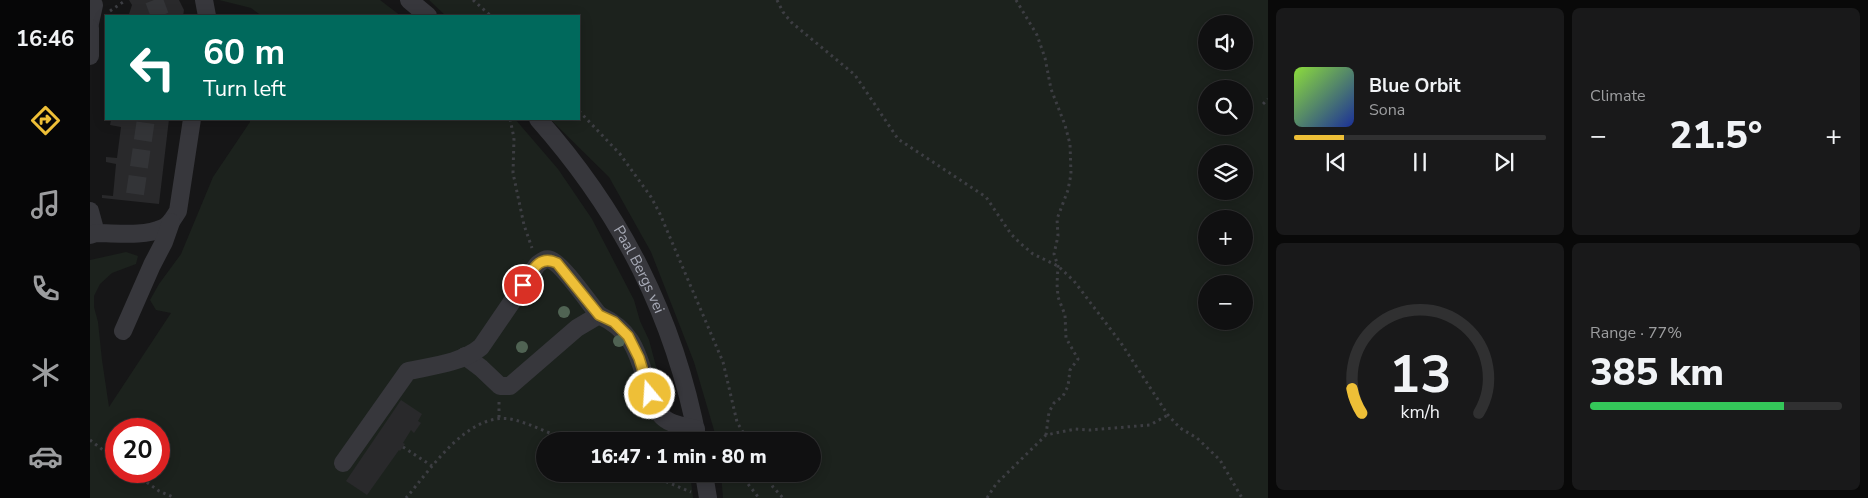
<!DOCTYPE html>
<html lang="en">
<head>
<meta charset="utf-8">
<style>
	:root { --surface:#101011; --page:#19191a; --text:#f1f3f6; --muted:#9c9d9f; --line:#303031; --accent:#eebf37 }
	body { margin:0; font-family:"Nunito Sans",sans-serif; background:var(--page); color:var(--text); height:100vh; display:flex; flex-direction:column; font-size:19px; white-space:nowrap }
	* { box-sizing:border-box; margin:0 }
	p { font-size:16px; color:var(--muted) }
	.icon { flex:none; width:28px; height:28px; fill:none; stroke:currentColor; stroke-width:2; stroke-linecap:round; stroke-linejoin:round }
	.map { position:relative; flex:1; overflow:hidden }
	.side { display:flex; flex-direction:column; gap:8px; padding:8px; background:#090909; width:600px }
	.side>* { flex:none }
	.top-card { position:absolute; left:15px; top:15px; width:475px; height:105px; border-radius:0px; box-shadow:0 2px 12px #0003,0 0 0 1px var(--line); background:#00695c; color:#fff; overflow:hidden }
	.controls { position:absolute; left:1108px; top:15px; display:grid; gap:10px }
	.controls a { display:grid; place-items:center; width:55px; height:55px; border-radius:50%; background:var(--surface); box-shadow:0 2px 12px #0003,0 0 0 1px var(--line); font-size:25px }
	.speed { position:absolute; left:15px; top:418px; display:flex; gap:10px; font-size:25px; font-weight:700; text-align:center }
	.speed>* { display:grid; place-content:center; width:65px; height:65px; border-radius:50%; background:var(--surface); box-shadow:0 2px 12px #0003,0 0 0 1px var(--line); line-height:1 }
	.speed .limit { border:8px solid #d22; background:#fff; color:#111 }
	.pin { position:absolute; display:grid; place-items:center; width:42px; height:42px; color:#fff; margin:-21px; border:2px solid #fff; border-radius:50%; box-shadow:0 1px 5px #0007 }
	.me { position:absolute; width:55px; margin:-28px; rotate:342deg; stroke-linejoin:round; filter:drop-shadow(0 0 4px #0008) }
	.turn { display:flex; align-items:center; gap:18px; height:105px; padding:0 15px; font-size:22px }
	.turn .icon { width:65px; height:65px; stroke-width:2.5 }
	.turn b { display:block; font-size:35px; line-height:42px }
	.big { font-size:38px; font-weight:800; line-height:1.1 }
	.side .tile { flex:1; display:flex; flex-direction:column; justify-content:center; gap:8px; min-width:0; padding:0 18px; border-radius:8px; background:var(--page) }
	.side .dial { align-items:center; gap:0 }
	.dial svg { height:130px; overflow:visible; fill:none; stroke:var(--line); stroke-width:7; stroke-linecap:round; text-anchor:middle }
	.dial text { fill:var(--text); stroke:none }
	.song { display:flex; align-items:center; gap:15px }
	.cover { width:60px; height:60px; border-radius:8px; background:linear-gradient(135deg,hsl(90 70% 55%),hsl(230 70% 35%)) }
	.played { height:5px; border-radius:2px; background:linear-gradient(90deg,var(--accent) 20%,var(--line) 20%) }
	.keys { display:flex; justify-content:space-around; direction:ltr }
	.heat { display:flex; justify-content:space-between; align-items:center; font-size:28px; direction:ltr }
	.charge { height:8px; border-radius:4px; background:linear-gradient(90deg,#34c759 77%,var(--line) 0) }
	.side .tiles { flex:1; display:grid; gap:8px; grid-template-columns:repeat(2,1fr) }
	.trip { position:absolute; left:446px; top:432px; width:285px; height:50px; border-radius:25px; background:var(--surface); box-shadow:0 2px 12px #0003,0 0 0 1px var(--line); font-weight:800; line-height:50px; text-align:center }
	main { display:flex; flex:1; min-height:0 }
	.menu { display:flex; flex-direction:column; width:90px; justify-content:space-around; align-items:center; background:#060607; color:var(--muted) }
	.menu .icon { width:35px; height:35px }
	.menu .selected { color:var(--accent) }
	.menu b { font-size:22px; color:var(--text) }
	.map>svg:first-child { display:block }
	.green { fill:#1c221d; fill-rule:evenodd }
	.building { fill:#29292b }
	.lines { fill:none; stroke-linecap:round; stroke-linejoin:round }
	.minor-tunnel { stroke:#333437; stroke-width:18; stroke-dasharray:18 9; stroke-linecap:butt }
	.path { stroke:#3d3e43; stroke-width:3; stroke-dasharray:2.5 4; stroke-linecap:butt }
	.minor { stroke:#37373c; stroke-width:18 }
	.tree { fill:#506353 }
	.route-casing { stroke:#9b7c24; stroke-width:12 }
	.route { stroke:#eebf37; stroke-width:9 }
	.labels { text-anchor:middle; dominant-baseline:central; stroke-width:5; stroke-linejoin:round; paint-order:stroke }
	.street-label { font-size:15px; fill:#a8abb7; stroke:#111112 }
</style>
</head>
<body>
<main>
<nav class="menu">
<b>16:46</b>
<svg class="icon selected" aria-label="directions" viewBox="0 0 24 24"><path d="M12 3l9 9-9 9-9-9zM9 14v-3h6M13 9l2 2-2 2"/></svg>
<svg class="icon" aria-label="music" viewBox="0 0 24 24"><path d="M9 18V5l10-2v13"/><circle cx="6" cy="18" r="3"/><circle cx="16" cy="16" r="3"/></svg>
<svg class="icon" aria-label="phone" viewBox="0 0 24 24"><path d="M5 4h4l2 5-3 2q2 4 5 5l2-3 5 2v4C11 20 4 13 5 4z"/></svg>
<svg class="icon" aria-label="climate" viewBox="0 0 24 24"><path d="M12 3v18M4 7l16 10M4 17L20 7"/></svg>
<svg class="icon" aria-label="car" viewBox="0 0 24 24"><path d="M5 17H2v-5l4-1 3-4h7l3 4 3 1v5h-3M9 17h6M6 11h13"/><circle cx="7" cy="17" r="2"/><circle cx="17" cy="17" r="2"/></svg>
</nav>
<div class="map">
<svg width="1178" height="498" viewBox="0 0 1178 498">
	<rect width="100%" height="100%" fill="#161617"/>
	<g class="green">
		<path d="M129,0H290L311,16H172L161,8Z"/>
		<path d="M339,0H1178V498H633L631,474H722V441H626L624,430L604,362L561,252L519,177L460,119H489V16H356ZM1116,24H1154V61H1116ZM1116,89H1154V126H1116ZM1116,154H1154V191H1116ZM1116,219H1154V256H1116ZM1116,284H1154V321H1116Z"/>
		<path d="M160,119H425L468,169L502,219L544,300L550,321L559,340L586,441H455V474H598L601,481L603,498H0V260L36,252L48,256L46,264L22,273L10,284L4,296V307L8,322L12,360L19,407L81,313L66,310L60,300L69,284L91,254L123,177L160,122ZM26,429H69V471H26Z"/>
	</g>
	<g class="building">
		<path d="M39,0H89L94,10L93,16H50L39,14L42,5Z"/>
		<path d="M32,119H79L69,204L12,198V195L23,196L26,164L16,162V157L27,158L31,127L20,125L21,120L31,121Z"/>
		<path d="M311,400L332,414L328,421L331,423L324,433L321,430L313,443L315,444L310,451L309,450L277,495L256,481Z"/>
	</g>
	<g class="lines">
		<g class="minor-tunnel">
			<path d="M64,0L70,16"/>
			<path d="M45,194L56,119"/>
		</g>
		<g class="path">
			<path d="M383,0L401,16"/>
			<path d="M687,0L693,12L701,22L765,75L808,139L896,197L921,234L930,243L943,254L968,266L984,281L1031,343L1078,415L1090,428L1107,438L1130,460L1152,498"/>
			<path d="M926,0L947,35L955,58L961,89L975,125L980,144L981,174L978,190L967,219L968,236L964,254L968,266L967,284L968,297L975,315L976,338L988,359L980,370L978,386L973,396L964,403L959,412L956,435"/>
			<path d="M20,11L36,0"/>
			<path d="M1173,104L1178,99"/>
			<path d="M489,111L530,154L561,197L570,214L633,362L647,422L658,441"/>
			<path d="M420,119L424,138L423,173L434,225L442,248"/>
			<path d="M409,402V418"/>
			<path d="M0,440L26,460"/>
			<path d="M313,447L342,466"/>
			<path d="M41,471L69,491L85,498"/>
			<path d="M558,474L601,492"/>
			<path d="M650,474L669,498"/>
			<path d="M676,474L683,487L693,498"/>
			<path d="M316,498C341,469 380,408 425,420C443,425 461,434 478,441"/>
			<path d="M897,498L906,484L956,435L985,429L1000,430L1060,425L1078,415"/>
		</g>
		<g class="minor">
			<path d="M114,0L117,16"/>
			<path d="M319,0L338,16"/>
			<path d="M0,23L4,5L1,0"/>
			<path d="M0,28V56"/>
			<path id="s1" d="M448,119C532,214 584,316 608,441"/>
			<path d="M0,211L6,233"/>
			<path d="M0,235L6,233C27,233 53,237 73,228C80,225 84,217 88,211L102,119"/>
			<path d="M33,331L62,265L74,242L81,222"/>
			<path d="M375,356L391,368L410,386H420L487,328L509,315C543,331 547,352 558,386C561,395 565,407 570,414C578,425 594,426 606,429"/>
			<path d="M253,463L318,371C342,366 372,363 391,347L447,265C452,261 455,258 461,260C473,265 499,303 509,315"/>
			<path d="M614,474L618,498"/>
		</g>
	</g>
	<g class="tree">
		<circle cx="474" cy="312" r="6"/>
		<circle cx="529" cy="341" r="6"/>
		<circle cx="432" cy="347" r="6"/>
	</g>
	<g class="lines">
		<defs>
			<path id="route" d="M433,285C442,272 448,254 467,263L509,315L524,322L538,336L549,358L560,394"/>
		</defs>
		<use href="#route" class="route-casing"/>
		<use href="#route" class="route"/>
	</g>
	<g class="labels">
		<g class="street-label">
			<text stroke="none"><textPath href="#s1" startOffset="182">Paal Bergs vei</textPath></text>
		</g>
	</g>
</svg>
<div class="controls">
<a><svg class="icon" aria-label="sound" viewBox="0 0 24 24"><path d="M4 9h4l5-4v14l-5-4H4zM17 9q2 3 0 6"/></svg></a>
<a><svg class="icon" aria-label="search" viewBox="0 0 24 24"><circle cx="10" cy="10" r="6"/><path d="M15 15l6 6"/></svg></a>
<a><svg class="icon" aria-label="layers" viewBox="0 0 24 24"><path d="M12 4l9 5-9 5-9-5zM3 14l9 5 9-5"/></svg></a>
<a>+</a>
<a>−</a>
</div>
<div class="speed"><div class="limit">20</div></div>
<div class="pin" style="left:433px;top:285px;background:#d93025"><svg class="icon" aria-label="arrive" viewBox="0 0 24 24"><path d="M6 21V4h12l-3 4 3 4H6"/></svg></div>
<svg class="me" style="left:560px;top:394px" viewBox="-20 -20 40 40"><circle r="17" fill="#eebf37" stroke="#fff" stroke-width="3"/><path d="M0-11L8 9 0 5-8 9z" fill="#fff"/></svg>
<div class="trip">16:47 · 1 min · 80 m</div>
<div class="top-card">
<div class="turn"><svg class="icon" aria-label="left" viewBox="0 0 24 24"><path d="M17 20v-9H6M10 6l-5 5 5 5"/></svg><div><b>60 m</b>Turn left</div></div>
</div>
</div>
<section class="side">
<div class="tiles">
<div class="tile">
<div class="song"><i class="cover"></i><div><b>Blue Orbit</b><p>Sona</p></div></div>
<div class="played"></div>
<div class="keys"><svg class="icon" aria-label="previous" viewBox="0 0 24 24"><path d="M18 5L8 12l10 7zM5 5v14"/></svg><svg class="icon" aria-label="pause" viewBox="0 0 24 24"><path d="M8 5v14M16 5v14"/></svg><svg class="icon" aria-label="next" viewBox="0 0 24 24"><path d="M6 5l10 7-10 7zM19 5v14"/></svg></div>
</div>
<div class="tile"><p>Climate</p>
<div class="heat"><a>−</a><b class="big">21.5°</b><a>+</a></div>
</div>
<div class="tile dial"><svg viewBox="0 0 100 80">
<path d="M14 69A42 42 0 1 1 86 69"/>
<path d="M14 69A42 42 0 0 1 8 54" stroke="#eebf37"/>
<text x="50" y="56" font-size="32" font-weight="700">13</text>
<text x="50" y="72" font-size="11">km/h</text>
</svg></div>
<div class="tile"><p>Range · 77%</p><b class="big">385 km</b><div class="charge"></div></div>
</div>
</section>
</main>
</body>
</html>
